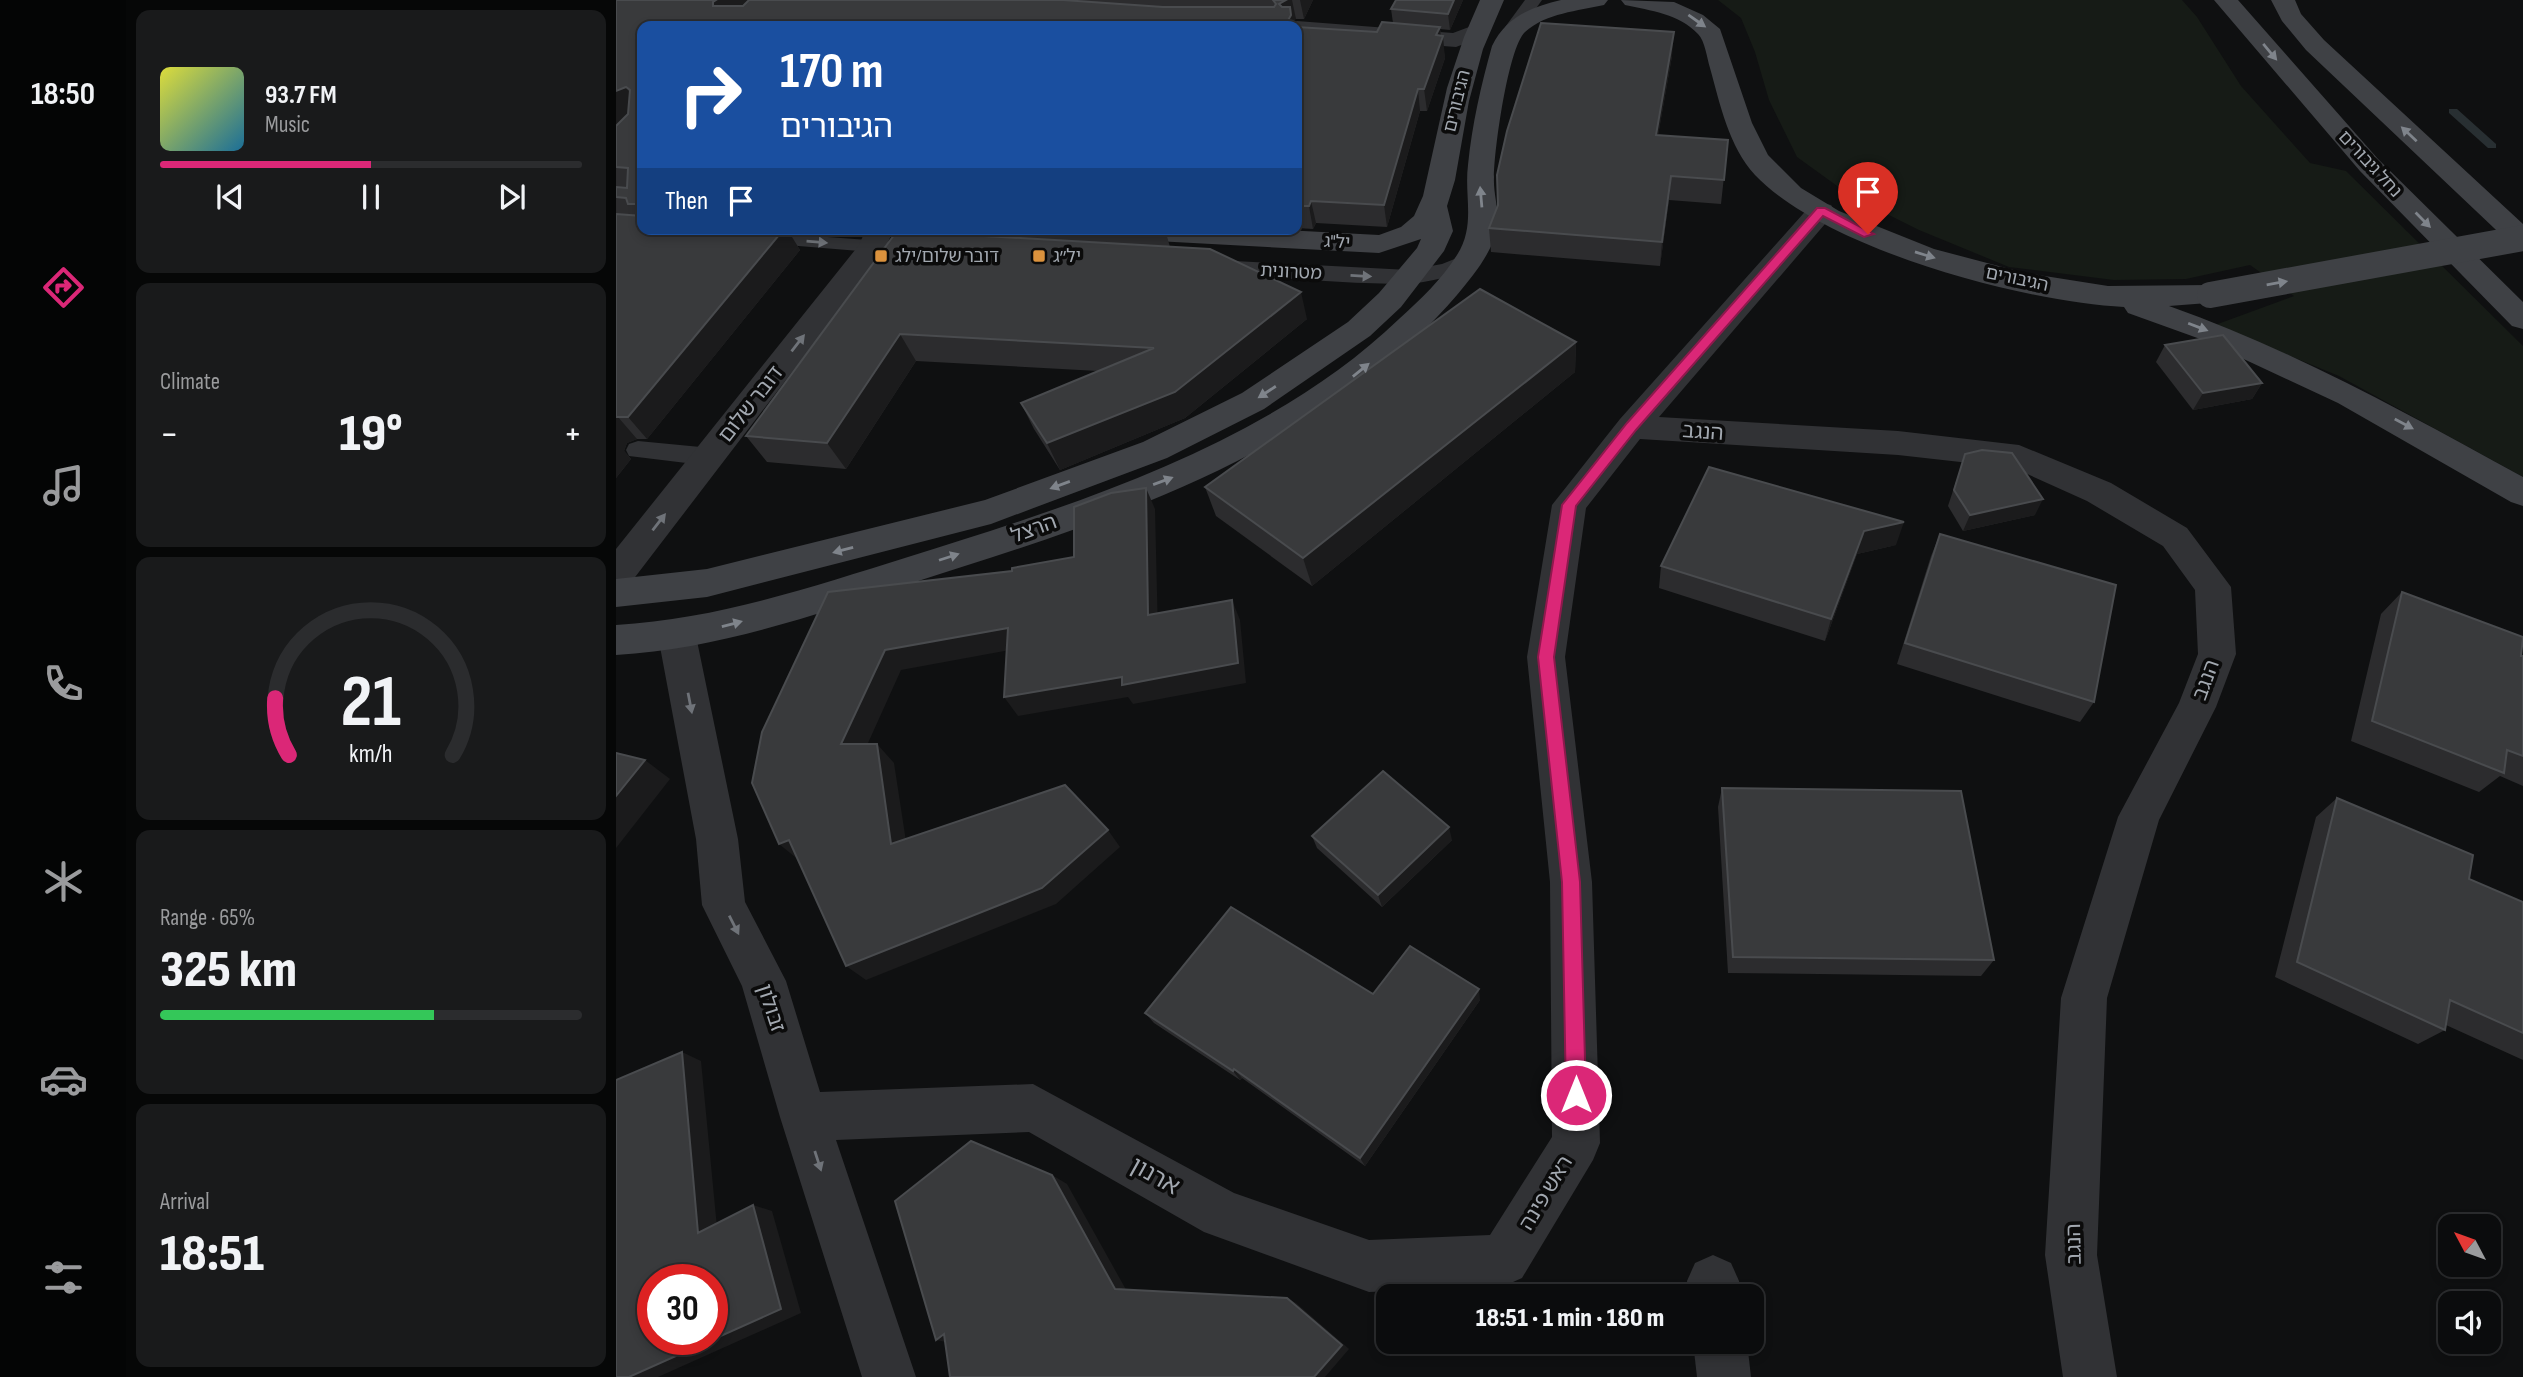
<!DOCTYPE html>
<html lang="en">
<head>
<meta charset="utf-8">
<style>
	:root { --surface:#0b0c0d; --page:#191a1b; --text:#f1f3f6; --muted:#9a9b9d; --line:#2b2c2e; --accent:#db2777 }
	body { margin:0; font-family:"Sofia Sans Condensed","Noto Sans Hebrew",sans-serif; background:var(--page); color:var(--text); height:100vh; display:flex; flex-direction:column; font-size:26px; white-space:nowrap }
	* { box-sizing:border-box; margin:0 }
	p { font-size:23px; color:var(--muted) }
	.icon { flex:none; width:38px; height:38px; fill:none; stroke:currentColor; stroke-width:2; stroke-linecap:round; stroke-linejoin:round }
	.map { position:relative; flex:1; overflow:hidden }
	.details { display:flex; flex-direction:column; gap:10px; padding:10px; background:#060707; width:490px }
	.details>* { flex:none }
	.hud { position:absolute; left:21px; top:21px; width:665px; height:214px; border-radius:14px; box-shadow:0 4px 10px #0003,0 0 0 2px var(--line); background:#1a4fa0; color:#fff; overflow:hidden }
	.needle { width:46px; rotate:311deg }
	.fabs { position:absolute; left:1822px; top:1214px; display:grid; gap:14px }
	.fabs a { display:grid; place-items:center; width:63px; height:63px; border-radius:14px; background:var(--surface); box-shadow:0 4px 10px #0003,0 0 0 2px var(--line); font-size:35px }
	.speed { position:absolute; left:21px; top:1264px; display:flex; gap:14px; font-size:35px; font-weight:700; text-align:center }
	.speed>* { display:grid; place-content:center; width:91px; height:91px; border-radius:50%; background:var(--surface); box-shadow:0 4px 10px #0003,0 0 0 2px var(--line); line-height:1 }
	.speed .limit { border:10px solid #d22; background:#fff; color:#111 }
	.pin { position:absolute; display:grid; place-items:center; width:60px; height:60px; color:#fff; margin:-72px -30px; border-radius:50% 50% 50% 0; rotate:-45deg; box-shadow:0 0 7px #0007 }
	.pin .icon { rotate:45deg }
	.me { position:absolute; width:77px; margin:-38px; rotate:0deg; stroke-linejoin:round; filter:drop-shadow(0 0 5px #0008) }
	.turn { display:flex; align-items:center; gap:24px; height:147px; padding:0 28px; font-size:32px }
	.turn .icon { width:91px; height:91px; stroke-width:2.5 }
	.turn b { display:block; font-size:49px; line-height:60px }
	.then { display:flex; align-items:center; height:66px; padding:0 28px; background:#0003; gap:14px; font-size:26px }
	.big { font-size:52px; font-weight:800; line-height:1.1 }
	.details .card { flex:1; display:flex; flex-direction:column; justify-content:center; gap:10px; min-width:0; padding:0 24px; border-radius:14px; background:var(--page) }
	.details .dial { align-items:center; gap:0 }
	.dial svg { height:182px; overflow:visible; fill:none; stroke:var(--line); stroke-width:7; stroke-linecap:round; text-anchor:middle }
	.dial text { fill:var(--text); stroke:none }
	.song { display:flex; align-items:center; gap:21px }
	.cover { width:84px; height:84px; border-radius:10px; background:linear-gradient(135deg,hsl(60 70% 55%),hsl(200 70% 35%)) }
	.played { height:7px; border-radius:4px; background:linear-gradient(90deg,var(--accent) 50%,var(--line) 50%) }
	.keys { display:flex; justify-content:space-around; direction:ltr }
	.heat { display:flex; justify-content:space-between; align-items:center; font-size:38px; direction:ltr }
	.charge { height:10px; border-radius:5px; background:linear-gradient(90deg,#34c759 65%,var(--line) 0) }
	.trip { position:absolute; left:760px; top:1284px; width:388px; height:70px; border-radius:14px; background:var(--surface); box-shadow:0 4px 10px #0003,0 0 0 2px var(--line); font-weight:800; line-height:70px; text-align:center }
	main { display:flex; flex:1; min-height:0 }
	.tab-bar { display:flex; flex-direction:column; width:126px; justify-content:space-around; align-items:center; background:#040505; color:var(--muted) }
	.tab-bar .icon { width:49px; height:49px }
	.tab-bar .current { color:var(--accent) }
	.tab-bar b { font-size:32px; color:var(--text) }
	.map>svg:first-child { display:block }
	.green { fill:#161b16 }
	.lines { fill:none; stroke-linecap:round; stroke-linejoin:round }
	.stream { fill:#282f32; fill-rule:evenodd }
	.lane { fill:#313235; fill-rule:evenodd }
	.street { fill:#313235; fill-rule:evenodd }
	.secondary { fill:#3f4145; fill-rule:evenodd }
	.secondary-bridge { stroke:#3f4145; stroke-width:26 }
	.wall { fill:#2c2c2e }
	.shaded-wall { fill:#1b1b1c }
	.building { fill:#393a3c; stroke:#494b4e; stroke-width:2; fill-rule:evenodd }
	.oneway { fill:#7f848b }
	.oneway2 { fill:#6f7379 }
	.route { fill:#db2777; stroke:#8e194d; stroke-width:2 }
	.poi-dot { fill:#db923d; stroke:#0b0b0b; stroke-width:2.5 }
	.labels { text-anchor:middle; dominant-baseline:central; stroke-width:7; stroke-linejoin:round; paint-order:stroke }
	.far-street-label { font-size:18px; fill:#a2a8b0; stroke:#0b0b0b }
	.far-poi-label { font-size:18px; fill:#a2a8b0; stroke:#0b0b0b; text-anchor:start }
	.street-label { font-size:21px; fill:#a2a8b0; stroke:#0b0b0b }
	.near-street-label { font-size:24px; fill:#a2a8b0; stroke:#0b0b0b }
</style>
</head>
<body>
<main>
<nav class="tab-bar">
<b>18:50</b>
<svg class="icon current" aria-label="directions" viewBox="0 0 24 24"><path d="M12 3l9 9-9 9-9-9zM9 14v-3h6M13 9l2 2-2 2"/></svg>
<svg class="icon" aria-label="music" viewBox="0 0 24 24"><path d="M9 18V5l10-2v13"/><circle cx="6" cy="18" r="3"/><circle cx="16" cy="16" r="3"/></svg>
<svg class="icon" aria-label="phone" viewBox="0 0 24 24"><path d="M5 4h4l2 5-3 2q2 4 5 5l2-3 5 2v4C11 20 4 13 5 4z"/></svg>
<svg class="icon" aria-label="climate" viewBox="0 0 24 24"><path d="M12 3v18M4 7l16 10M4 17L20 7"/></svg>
<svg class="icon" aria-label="car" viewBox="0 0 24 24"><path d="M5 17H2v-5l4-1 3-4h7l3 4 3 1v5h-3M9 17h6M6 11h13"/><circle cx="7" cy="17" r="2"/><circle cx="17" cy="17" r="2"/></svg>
<svg class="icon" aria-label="filters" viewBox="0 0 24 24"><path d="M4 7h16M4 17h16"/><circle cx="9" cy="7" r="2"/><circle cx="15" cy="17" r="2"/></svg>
</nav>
<section class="details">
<div class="card">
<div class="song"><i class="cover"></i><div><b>93.7 FM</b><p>Music</p></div></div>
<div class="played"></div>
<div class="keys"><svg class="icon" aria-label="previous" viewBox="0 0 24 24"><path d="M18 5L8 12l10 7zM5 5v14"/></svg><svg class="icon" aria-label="pause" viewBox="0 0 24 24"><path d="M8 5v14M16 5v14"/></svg><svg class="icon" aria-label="next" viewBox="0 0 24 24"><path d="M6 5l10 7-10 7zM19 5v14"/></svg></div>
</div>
<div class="card"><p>Climate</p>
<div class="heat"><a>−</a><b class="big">19°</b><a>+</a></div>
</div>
<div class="card dial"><svg viewBox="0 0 100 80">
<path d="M14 69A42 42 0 1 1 86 69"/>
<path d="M14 69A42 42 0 0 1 8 44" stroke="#db2777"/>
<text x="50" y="56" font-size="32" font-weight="700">21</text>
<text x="50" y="72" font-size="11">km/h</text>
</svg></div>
<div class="card"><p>Range · 65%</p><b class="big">325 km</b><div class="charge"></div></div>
<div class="card"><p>Arrival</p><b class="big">18:51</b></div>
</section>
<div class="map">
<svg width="1907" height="1377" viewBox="0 0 1907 1377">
	<rect width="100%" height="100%" fill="#0f1011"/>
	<path class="green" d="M1102,0H1566L1581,17L1625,86L1694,163L1730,171L1907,346V477L1723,376L1599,325L1678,296L1634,265L1570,279L1498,280L1393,267L1303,230L1235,196L1181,157L1153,100L1139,52L1125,18Z"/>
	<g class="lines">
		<path class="stream" d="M1833,109H1841L1880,144V148H1872L1833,113Z"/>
		<g class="lane">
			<path d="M909,0H926L899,38H887L884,34Z"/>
			<path d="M142,232L280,242L287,243L290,248L287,253L280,254L135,242L132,238L135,234Z"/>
			<path d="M851,254L858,256L862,261C852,275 807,283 791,284C727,284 663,277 600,274L593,272L589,267L593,262L600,260L793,270L826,264Z"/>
			<path d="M22,441L95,448L104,451L107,457L104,463L95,466L13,456L10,450L13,444Z"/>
		</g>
		<g class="street">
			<path d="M681,21L837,33L861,24L869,26L873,31L869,36L840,47L681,35V26H670Z"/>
			<path d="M1205,203L1215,205L1219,211L1215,217L1043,417L1282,431L1403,445L1495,483L1571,528L1615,587L1620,654L1600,707L1543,820L1491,998L1481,1255L1501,1377H1447L1429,1255L1445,998L1502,817L1563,703L1582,654L1579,590L1547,546L1471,501L1398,468L1282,455L1024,439L970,508L949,657L976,882L984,1143L977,1160L906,1278L888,1286L753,1292L588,1232L413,1132L220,1140L300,1377H246L164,1117L126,986L86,905L80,839L42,636L48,625L61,621L74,625L80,636L122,839L129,902L170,981L204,1092L417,1084L618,1193L753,1240L874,1235L936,1137L934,882L911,657L936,505L1004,419L1195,205Z"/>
			<path d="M250,229H278L267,253L13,585L0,589V549L243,245Z"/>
			<path d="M1097,1255L1115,1263L1123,1281L1125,1297H1073L1071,1281L1079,1263Z"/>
			<path d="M1077,1342H1131L1135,1377H1081Z"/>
		</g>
		<g class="secondary">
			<path d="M864,0H888L867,49L853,101L839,180L831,206L837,231L828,251L785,307L754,336L648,409L551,458L375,524L91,597L0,607V579L91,569L369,500L527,442L626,393L732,322L763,293L801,248L805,239L763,253L484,238L474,235L470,229H651L763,235L785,227L798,216L807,196L831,88L848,37Z"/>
			<path d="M945,0H992L988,5C962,11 930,13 909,32C892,48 878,151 878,177C877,194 884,212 881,229C876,253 856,277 841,295C703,456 491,521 296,583C198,615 103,649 0,655V625C101,619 196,587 292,557C461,504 653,444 783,319C804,300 826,279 841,255C860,225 848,197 852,165C856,125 865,85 876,46C890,17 915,7 945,0Z"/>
			<path d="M1005,0L1058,2L1087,15L1104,29L1136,123L1152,155L1185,188L1223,211L1318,249L1409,273L1492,286L1594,285L1605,288L1609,295L1605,302L1553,306C1680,351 1790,413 1907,477V506L1895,502L1722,403L1587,340L1512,313L1508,307C1408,302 1209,249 1139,175C1113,147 1104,104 1094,68C1091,58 1089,41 1082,34C1062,13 1035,11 1009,5Z"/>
			<path d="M1598,0H1622L1762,159L1907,302V329L1896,326L1744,171Z"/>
			<path d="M1655,0H1679L1685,14L1708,40L1907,224V249L1897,246L1690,50L1666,21Z"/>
		</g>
		<path class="secondary-bridge" d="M1594,295L1907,238"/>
	</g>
	<g class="wall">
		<path d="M0,0H697L688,19H680L677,20L26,26V229H200L197,233L172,231L184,250L31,439H21L11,443L8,451L15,459L0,478Z"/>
		<path d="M847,0L834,30L824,29L829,58L811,111H804L771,227L700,223L697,229L681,228V27L761,32L777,23L775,9Z"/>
		<path d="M1056,56L1042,135L1112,140L1105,204L1053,200L1044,266L875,252L873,228L882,205Z"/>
		<path d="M301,229H542L550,233L554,247L691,319L569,418L444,470L418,429L405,403L482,371L300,361L230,469L151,462L130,436L302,232Z"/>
		<path d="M960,342L959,372L696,586L600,516L589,487Z"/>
		<path d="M1549,345L1646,383L1636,399L1577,410L1540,362Z"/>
		<path d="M1349,454L1419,515L1347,531L1332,506Z"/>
		<path d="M1324,534L1478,702L1464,722L1281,664L1315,556Z"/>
		<path d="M1280,545L1241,554L1209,641L1043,588L1045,566Z"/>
		<path d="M1786,592L1907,656V786L1884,776L1863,792L1735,741L1765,614Z"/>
		<path d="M1106,788L1378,960L1365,976L1112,973L1102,807Z"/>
		<path d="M1721,798L1853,879L1907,902V1060L1830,1025L1829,1030L1802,1044L1659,977L1700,817Z"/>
		<path d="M696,836L836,840L766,907L701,848Z"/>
		<path d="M757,994L864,1000L749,1166L626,1078L624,1080L538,1023L529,1013Z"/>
	</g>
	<g class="shaded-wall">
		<path d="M100,0H135L110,24L97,6V2Z"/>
		<path d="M670,0H676L680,19L677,20L678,26H669L663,4Z"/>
		<path d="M684,0H697L688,19Z"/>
		<path d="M838,0H847L834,30L832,14Z"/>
		<path d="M824,27L825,42L827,36L829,58L811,111L808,89L820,35Z"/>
		<path d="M1058,32L1056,56L1038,159L1040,135Z"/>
		<path d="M10,87L25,110L0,127V91Z"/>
		<path d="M802,89L804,111L771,227L768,205Z"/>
		<path d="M1055,176L1053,200L1044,266L1046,242Z"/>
		<path d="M695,201L700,223L697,229L693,206Z"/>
		<path d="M168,229H171L184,250L31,439L12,417Z"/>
		<path d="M685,292L691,319L569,418L444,470L431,443Z"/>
		<path d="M284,334L300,361L230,469L211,443Z"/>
		<path d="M960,342L959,372L696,586L687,558Z"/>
		<path d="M1646,383L1636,399L1577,410L1587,393Z"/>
		<path d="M0,417H2L21,439L11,443L8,451L15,459L0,478Z"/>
		<path d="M530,488L539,509L542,635L532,615Z"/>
		<path d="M1427,499L1419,515L1347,531L1354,515Z"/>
		<path d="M1288,522L1280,545L1241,554L1209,641L1215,619L1248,531Z"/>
		<path d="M616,600L624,620L630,683L517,704L512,697L402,716L388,697Z"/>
		<path d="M392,628L405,648L285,670L243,763L225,744L269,650Z"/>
		<path d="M261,744L278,763L293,861L275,844Z"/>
		<path d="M29,760L54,779L0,848V796Z"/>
		<path d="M833,827L836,840L766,907L762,895Z"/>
		<path d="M492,830L504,847L440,904L250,980L230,966Z"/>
		<path d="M173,840L184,861L163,844Z"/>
		<path d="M863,989L864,1000L749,1166L744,1158Z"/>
		<path d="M66,1052L85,1061L102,1238L82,1233Z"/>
		<path d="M618,1069L626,1078L624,1080L617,1071Z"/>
		<path d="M436,1175L451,1184L513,1295L499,1289Z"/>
		<path d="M137,1205L156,1211L185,1313L42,1377H13Z"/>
		<path d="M671,1298L680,1303L733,1349L709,1377H698Z"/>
		<path d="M328,1334L340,1344L320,1340Z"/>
	</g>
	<g class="building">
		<path d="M0,0H100L97,2V6H127L133,0H447L547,7H658L660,4L657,0H670L663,4L666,7H674L675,15L669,26H26V204H12L10,198L0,197V187L11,188L12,168L0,167V126L12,114L14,90L10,87L0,91Z"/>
		<path d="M780,0H838L832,14L775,9Z"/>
		<path d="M766,22L824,27L820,35L827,36L808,89H802L768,205L695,201L693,206H681V27L761,32Z"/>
		<path d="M925,23L1058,32L1040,135L1112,140L1108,180L1055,176L1046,242L873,228L882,205L881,175L891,131Z"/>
		<path d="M0,214L26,216V229H168L12,417H0Z"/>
		<path d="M483,229H542L550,233Z"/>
		<path d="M281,231L594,249L685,292L559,392L431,443L405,403L538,348L284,334L211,443L130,436Z"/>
		<path d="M864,289L960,342L687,558L589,487Z"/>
		<path d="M1607,335L1646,383L1587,393L1549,345Z"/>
		<path d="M1366,450L1396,453L1427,499L1354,515L1338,490L1349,454Z"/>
		<path d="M1093,467L1288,522L1248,531L1215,619L1045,566Z"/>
		<path d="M530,488L532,615L616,600L622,663L506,685V677L388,697L392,628L269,650L225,744H261L275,844L449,785L492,830L426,888L230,966L173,840L163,844L136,783L146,732L212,592L396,571V568L458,557V507L495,493Z"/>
		<path d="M1324,534L1500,585L1478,702L1289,643Z"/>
		<path d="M1786,592L1907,637L1905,656H1907V756L1891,750L1888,773L1756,721Z"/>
		<path d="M0,753L29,760L0,796Z"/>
		<path d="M767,771L833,827L762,895L696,836Z"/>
		<path d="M1106,788L1345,791L1378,960L1117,957Z"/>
		<path d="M1721,798L1857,855L1853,879L1907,902V1033L1834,1000L1829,1030L1681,962Z"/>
		<path d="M615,907L757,994L794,946L863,989L744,1158L618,1069L617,1071L529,1013Z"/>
		<path d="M66,1052L82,1233L137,1205L165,1309L13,1377H0V1080ZM37,1279H96V1339H37Z"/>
		<path d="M355,1141L436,1175L499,1289L671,1298L726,1345L698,1377H334L328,1334L320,1340L279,1201Z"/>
	</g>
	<defs><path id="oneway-solid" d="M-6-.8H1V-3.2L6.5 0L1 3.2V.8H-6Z" transform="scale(1.75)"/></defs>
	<g class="oneway">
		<use href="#oneway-solid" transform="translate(1081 21) rotate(35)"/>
		<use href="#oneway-solid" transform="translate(1654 52) rotate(50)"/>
		<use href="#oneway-solid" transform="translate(1793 134) rotate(-137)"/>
		<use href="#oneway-solid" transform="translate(865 197) rotate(-95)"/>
		<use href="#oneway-solid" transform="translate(1807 220) rotate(45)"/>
		<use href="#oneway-solid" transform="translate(1309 255) rotate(17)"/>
		<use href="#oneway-solid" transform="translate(1661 283) rotate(-10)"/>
		<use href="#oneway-solid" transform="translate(1582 327) rotate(21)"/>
		<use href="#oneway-solid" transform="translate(745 370) rotate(-39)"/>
		<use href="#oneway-solid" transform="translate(651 392) rotate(147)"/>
		<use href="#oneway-solid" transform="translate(1788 424) rotate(28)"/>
		<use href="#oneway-solid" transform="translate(547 481) rotate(-20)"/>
		<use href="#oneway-solid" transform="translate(444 485) rotate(160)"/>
		<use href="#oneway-solid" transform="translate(227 550) rotate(165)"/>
		<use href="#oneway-solid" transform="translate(333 557) rotate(-18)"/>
		<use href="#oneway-solid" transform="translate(116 624) rotate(-15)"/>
	</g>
	<g class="oneway2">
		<use href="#oneway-solid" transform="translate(201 242) rotate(5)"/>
		<use href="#oneway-solid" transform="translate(745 276) rotate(3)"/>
		<use href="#oneway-solid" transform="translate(182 343) rotate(-52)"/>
		<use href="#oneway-solid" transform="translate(43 522) rotate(-52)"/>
		<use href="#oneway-solid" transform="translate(74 703) rotate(79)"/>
		<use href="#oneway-solid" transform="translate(118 925) rotate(63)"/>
		<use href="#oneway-solid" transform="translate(202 1161) rotate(72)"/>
	</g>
	<path class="route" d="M1201,208H1209L1258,234L1248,237L1207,216L1020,430L960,506L938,657L964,882L970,1095L967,1102L960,1104L953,1102L950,1095L946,882L922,657L946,505L1011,423Z"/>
	<g class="poi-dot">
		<rect x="258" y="249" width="14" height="14" rx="3.5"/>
		<rect x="416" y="249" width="14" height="14" rx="3.5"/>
	</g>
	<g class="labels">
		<g class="far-street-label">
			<text transform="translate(841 101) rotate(-76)">הגיבורים</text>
			<text transform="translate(1754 164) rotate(47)">נחל גיבורים</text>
			<text transform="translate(721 242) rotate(3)">יל"ג</text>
			<text transform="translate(675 272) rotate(3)">מטרונית</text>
			<text transform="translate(1401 279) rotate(12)">הגיבורים</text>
		</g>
		<g class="far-poi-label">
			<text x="279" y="256">דובר שלום/ילג</text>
			<text x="437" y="256">יל״ג</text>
		</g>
		<g class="street-label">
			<text transform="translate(135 404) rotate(-52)">דובר שלום</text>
			<text transform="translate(1087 432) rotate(4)">הנגב</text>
			<text transform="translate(418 529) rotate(-20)">הרצל</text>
			<text transform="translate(1590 680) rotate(-70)">הנגב</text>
			<text transform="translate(155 1008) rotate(72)">זבולון</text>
			<text transform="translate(930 1193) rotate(-59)">ראש פינה</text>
			<text transform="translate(1458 1244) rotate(-91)">הנגב</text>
		</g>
		<g class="near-street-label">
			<text transform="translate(539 1176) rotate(29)">ארנון</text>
		</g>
	</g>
</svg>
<div class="fabs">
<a><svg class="needle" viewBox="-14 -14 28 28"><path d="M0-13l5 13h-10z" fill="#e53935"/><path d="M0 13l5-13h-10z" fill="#9a9b9d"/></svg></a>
<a><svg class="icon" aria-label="sound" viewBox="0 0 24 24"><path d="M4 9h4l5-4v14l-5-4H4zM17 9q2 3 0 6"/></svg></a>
</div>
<div class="speed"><div class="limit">30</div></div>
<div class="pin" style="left:1252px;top:234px;background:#d93025"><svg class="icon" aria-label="arrive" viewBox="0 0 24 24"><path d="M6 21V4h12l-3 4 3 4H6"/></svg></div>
<svg class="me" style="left:960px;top:1095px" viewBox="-20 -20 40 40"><circle r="17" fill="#db2777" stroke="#fff" stroke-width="3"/><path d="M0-11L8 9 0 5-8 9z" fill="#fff"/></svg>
<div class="trip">18:51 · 1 min · 180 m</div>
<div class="hud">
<div class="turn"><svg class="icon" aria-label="right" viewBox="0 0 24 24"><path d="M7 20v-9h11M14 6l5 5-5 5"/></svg><div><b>170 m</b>הגיבורים</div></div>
<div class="then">Then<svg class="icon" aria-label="arrive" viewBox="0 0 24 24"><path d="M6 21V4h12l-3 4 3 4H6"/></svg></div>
</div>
</div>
</main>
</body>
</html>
